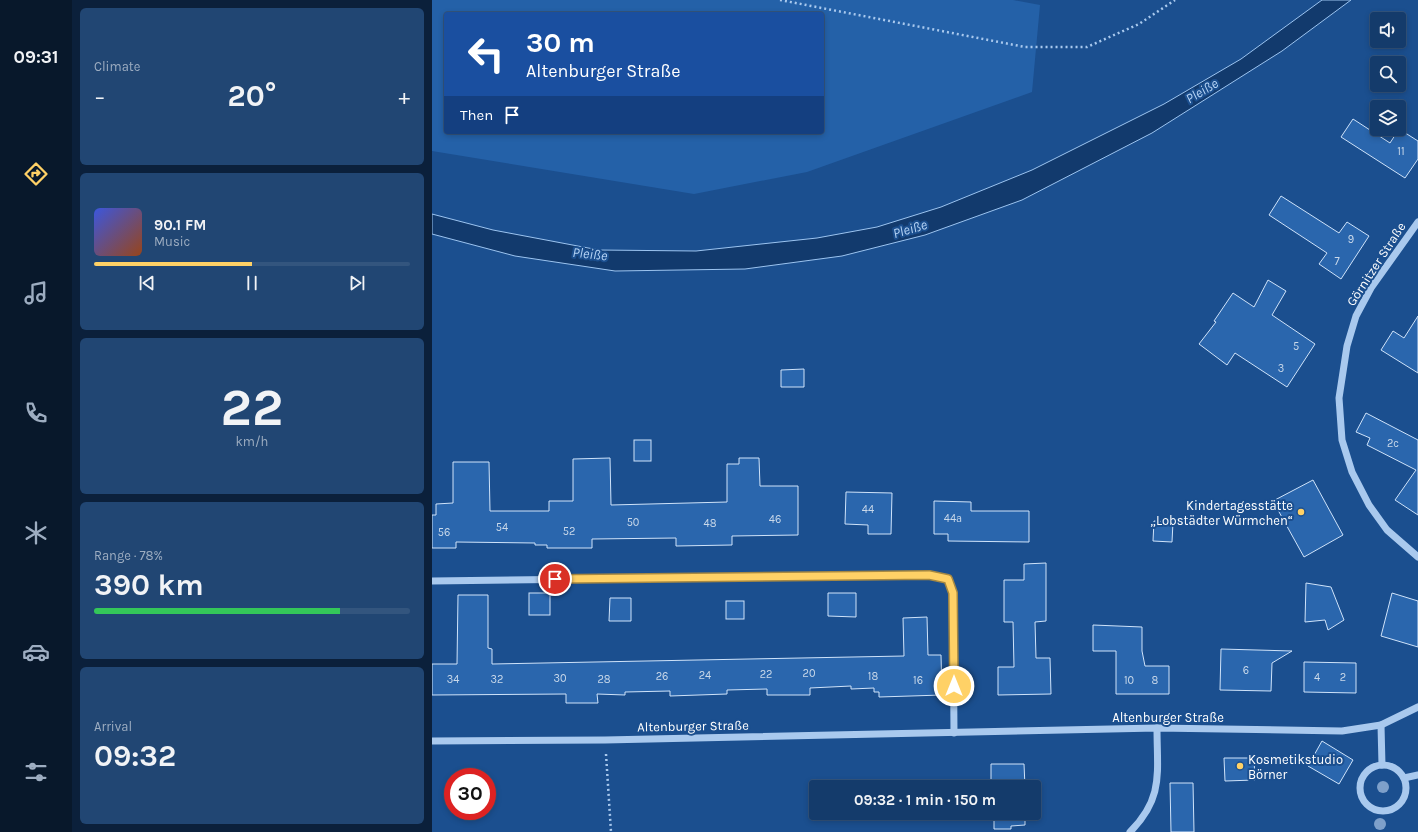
<!DOCTYPE html>
<html lang="en">
<head>
<meta charset="utf-8">
<style>
	:root { --surface:#143b6b; --page:#214673; --text:#f1f3f6; --muted:#9dadc1; --line:#33557e; --accent:#ffd166 }
	body { margin:0; font-family:Karla,sans-serif; background:var(--page); color:var(--text); height:100vh; display:flex; flex-direction:column; font-size:15px; white-space:nowrap }
	* { box-sizing:border-box; margin:0 }
	p { font-size:13px; color:var(--muted) }
	.icon { flex:none; width:22px; height:22px; fill:none; stroke:currentColor; stroke-width:2; stroke-linecap:round; stroke-linejoin:round }
	.map { position:relative; flex:1; overflow:hidden }
	.panel { display:flex; flex-direction:column; gap:8px; padding:8px; background:#0b203b; width:360px }
	.panel>* { flex:none }
	.top-card { position:absolute; left:12px; top:12px; width:380px; height:122px; border-radius:4px; box-shadow:0 2px 6px #0003,0 0 0 1px var(--line); background:#1a4fa0; color:#fff; overflow:hidden }
	.buttons { position:absolute; left:938px; top:12px; display:grid; gap:8px }
	.buttons a { display:grid; place-items:center; width:36px; height:36px; border-radius:4px; background:var(--surface); box-shadow:0 2px 6px #0003,0 0 0 1px var(--line); font-size:20px }
	.speed { position:absolute; left:12px; top:768px; display:flex; gap:8px; font-size:20px; font-weight:700; text-align:center }
	.speed>* { display:grid; place-content:center; width:52px; height:52px; border-radius:50%; background:var(--surface); box-shadow:0 2px 6px #0003,0 0 0 1px var(--line); line-height:1 }
	.speed .limit { border:6px solid #d22; background:#fff; color:#111 }
	.pin { position:absolute; display:grid; place-items:center; width:34px; height:34px; color:#fff; margin:-17px; border:2px solid #fff; border-radius:50%; box-shadow:0 1px 4px #0007 }
	.me { position:absolute; width:44px; margin:-22px; rotate:0deg; stroke-linejoin:round; filter:drop-shadow(0 0 3px #0008) }
	.turn { display:flex; align-items:center; gap:14px; height:84px; padding:0 16px; font-size:18px }
	.turn .icon { width:52px; height:52px; stroke-width:2.5 }
	.turn b { display:block; font-size:28px; line-height:34px }
	.then { display:flex; align-items:center; height:38px; padding:0 16px; background:#0003; gap:8px; font-size:15px }
	.big { font-size:30px; font-weight:700; line-height:1.1 }
	.panel .card { flex:1; display:flex; flex-direction:column; justify-content:center; gap:6px; min-width:0; padding:0 14px; border-radius:6px; background:var(--page) }
	.panel .dial { align-items:center; gap:0 }
	.dial b { font-size:52px; line-height:1 }
	.song { display:flex; align-items:center; gap:12px }
	.cover { width:48px; height:48px; border-radius:6px; background:linear-gradient(135deg,hsl(230 70% 55%),hsl(20 70% 35%)) }
	.played { height:4px; border-radius:2px; background:linear-gradient(90deg,var(--accent) 50%,var(--line) 50%) }
	.keys { display:flex; justify-content:space-around; direction:ltr }
	.heat { display:flex; justify-content:space-between; align-items:center; font-size:22px; direction:ltr }
	.charge { height:6px; border-radius:3px; background:linear-gradient(90deg,#34c759 78%,var(--line) 0) }
	.trip { position:absolute; left:377px; top:780px; width:232px; height:40px; border-radius:4px; background:var(--surface); box-shadow:0 2px 6px #0003,0 0 0 1px var(--line); font-weight:700; line-height:40px; text-align:center }
	main { display:flex; flex:1; min-height:0 }
	.dock { display:flex; flex-direction:column; width:72px; justify-content:space-around; align-items:center; background:#08182b; color:var(--muted) }
	.dock .icon { width:28px; height:28px }
	.dock .active { color:var(--accent) }
	.dock b { font-size:18px; color:var(--text) }
	.map>svg:first-child { display:block }
	.green { fill:#2461a8; fill-rule:evenodd }
	.water { fill:#123a6d; stroke:#9cc4f0 }
	.building { fill:#2a66ad; stroke:#cfe3fa }
	.lines { fill:none; stroke-linecap:round; stroke-linejoin:round }
	.path { stroke:#a9c9ee; stroke-width:2.5; stroke-dasharray:2 3; stroke-linecap:butt }
	.minor { stroke:#a9c9ee; stroke-width:7 }
	.tree { fill:#7ea0ca }
	.route-casing { stroke:#a68842; stroke-width:10 }
	.route { stroke:#ffd166; stroke-width:7 }
	.poi-dot { fill:#ffd166; stroke:#1b4f8f; stroke-width:1.5 }
	.labels { text-anchor:middle; dominant-baseline:central; stroke-width:4; stroke-linejoin:round; paint-order:stroke }
	.number-label { font-size:11px; fill:#cad9ea }
	.street-label { font-size:13px; fill:#fff; stroke:#1b4f8f }
	.poi-label { font-size:13px; fill:#fff; stroke:#1b4f8f; text-anchor:end }
	.water-label { font-size:14px; font-style:italic; fill:#b5d3f5; stroke:#1b4f8f }
</style>
</head>
<body>
<main>
<nav class="dock">
<b>09:31</b>
<svg class="icon active" aria-label="directions" viewBox="0 0 24 24"><path d="M12 3l9 9-9 9-9-9zM9 14v-3h6M13 9l2 2-2 2"/></svg>
<svg class="icon" aria-label="music" viewBox="0 0 24 24"><path d="M9 18V5l10-2v13"/><circle cx="6" cy="18" r="3"/><circle cx="16" cy="16" r="3"/></svg>
<svg class="icon" aria-label="phone" viewBox="0 0 24 24"><path d="M5 4h4l2 5-3 2q2 4 5 5l2-3 5 2v4C11 20 4 13 5 4z"/></svg>
<svg class="icon" aria-label="climate" viewBox="0 0 24 24"><path d="M12 3v18M4 7l16 10M4 17L20 7"/></svg>
<svg class="icon" aria-label="car" viewBox="0 0 24 24"><path d="M5 17H2v-5l4-1 3-4h7l3 4 3 1v5h-3M9 17h6M6 11h13"/><circle cx="7" cy="17" r="2"/><circle cx="17" cy="17" r="2"/></svg>
<svg class="icon" aria-label="filters" viewBox="0 0 24 24"><path d="M4 7h16M4 17h16"/><circle cx="9" cy="7" r="2"/><circle cx="15" cy="17" r="2"/></svg>
</nav>
<section class="panel">
<div class="card"><p>Climate</p>
<div class="heat"><a>−</a><b class="big">20°</b><a>+</a></div>
</div>
<div class="card">
<div class="song"><i class="cover"></i><div><b>90.1 FM</b><p>Music</p></div></div>
<div class="played"></div>
<div class="keys"><svg class="icon" aria-label="previous" viewBox="0 0 24 24"><path d="M18 5L8 12l10 7zM5 5v14"/></svg><svg class="icon" aria-label="pause" viewBox="0 0 24 24"><path d="M8 5v14M16 5v14"/></svg><svg class="icon" aria-label="next" viewBox="0 0 24 24"><path d="M6 5l10 7-10 7zM19 5v14"/></svg></div>
</div>
<div class="card dial"><b>22</b><p>km/h</p></div>
<div class="card"><p>Range · 78%</p><b class="big">390 km</b><div class="charge"></div></div>
<div class="card"><p>Arrival</p><b class="big">09:32</b></div>
</section>
<div class="map">
<svg width="986" height="832" viewBox="0 0 986 832">
	<rect width="100%" height="100%" fill="#1b4f8f"/>
	<path class="green" d="M0,0H581L608,5L600,92L375,172L262,194L0,151ZM14,14H390V132H14Z"/>
	<path class="water" d="M890,0H919L850,51L720,133L590,200L493,235L410,256L313,269L183,271L83,256L0,234V214L61,230L167,250L264,251L385,238L445,227L509,207L600,170L732,104L809,59Z"/>
	<g class="building">
		<path d="M921,119L958,143L967,129L986,141V159L973,178L909,137Z"/>
		<path d="M849,196L907,233L915,222L937,236L909,279L887,264L895,253L837,215Z"/>
		<path d="M836,280L854,291L840,315L883,344L855,387L803,353L795,365L767,344L784,322L782,321L801,293L822,307Z"/>
		<path d="M986,316V373L949,350L961,331L972,338Z"/>
		<path d="M372,369V387H349V370Z"/>
		<path d="M934,413L986,440V515L963,500L984,470L935,445L938,438L924,432Z"/>
		<rect x="202" y="440" width="17" height="21"/>
		<path d="M178,458L179,505L295,502V464H307V458H327L328,486H366V535L300,536V545L244,546V538L160,539V548H115V545H103V543L24,542V548H0V515H4V504L21,503V462H57L58,511H117V501H141V459Z"/>
		<path d="M881,480L911,535L872,557L841,501Z"/>
		<path d="M414,492L460,493L459,534H436V525L413,524Z"/>
		<path d="M502,501L539,502V511H597V542L516,541V534H502Z"/>
		<path d="M722,521L741,522L740,542L721,541Z"/>
		<path d="M614,563V621L603,622L604,658H618L619,694L566,695V667H582L581,622H572V580H592V564Z"/>
		<path d="M874,583L899,587L912,620L896,630L893,620L873,622Z"/>
		<rect x="97" y="593" width="21" height="22"/>
		<path d="M396,593H424V617L396,616Z"/>
		<path d="M960,593L986,601V647L949,636Z"/>
		<path d="M26,595H56V648L60,649V664L472,656L471,618L495,617L496,655H509L510,695L447,697V692H442V688L419,689V686L378,688V695H335V689L295,690V694L238,696V691L193,692V695L165,694L166,703H134V694L0,695V664H25Z"/>
		<path d="M178,598H199V621H177Z"/>
		<rect x="294" y="601" width="18" height="18"/>
		<path d="M661,625L710,627V651L713,666H737V694H684V651H661Z"/>
		<path d="M789,649L860,651L840,663L839,691L788,690Z"/>
		<path d="M872,662L924,663V693L872,692Z"/>
		<path d="M890,741L921,760L907,784L876,766Z"/>
		<path d="M792,758H822L823,780L793,781Z"/>
		<path d="M559,764H592L593,787H559Z"/>
		<path d="M738,783H761L762,832H739Z"/>
		<path d="M562,813H593V825L579,826V829H562Z"/>
	</g>
	<g class="lines">
		<g class="path">
			<path d="M348,0L593,47H655L707,24L743,0"/>
			<path d="M174,754L179,832"/>
		</g>
		<g class="minor">
			<path d="M986,222L939,288L924,316L915,346L907,398L910,440L920,472L937,505L955,530L986,557"/>
			<path d="M0,581L497,575L516,579L521,593L522,733"/>
			<path d="M949,725L950,765"/>
			<path d="M0,741L173,740L725,728L910,731L949,725L986,707"/>
			<circle cx="951" cy="788" r="23"/>
			<path d="M972,778L986,775"/>
			<path d="M698,832C732,798 725,773 725,728"/>
		</g>
	</g>
	<g class="tree">
		<circle cx="951" cy="787" r="6"/>
		<circle cx="948" cy="824" r="6"/>
	</g>
	<g class="lines">
		<defs>
			<path id="route" d="M123,579L497,575L516,579L521,593L522,686"/>
		</defs>
		<use href="#route" class="route-casing"/>
		<use href="#route" class="route"/>
	</g>
	<g class="poi-dot">
		<circle cx="869" cy="512" r="4"/>
		<circle cx="808" cy="766" r="4"/>
	</g>
	<g class="labels">
		<g class="number-label">
			<text x="969" y="151">11</text>
			<text x="919" y="239">9</text>
			<text x="905" y="261">7</text>
			<text x="864" y="346">5</text>
			<text x="849" y="368">3</text>
			<text x="961" y="443">2c</text>
			<text x="436" y="509">44</text>
			<text x="521" y="518">44a</text>
			<text x="343" y="519">46</text>
			<text x="201" y="522">50</text>
			<text x="278" y="523">48</text>
			<text x="70" y="527">54</text>
			<text x="137" y="531">52</text>
			<text x="12" y="532">56</text>
			<text x="814" y="670">6</text>
			<text x="377" y="673">20</text>
			<text x="334" y="674">22</text>
			<text x="273" y="675">24</text>
			<text x="230" y="676">26</text>
			<text x="441" y="676">18</text>
			<text x="885" y="677">4</text>
			<text x="911" y="677">2</text>
			<text x="128" y="678">30</text>
			<text x="21" y="679">34</text>
			<text x="65" y="679">32</text>
			<text x="172" y="679">28</text>
			<text x="486" y="680">16</text>
			<text x="697" y="680">10</text>
			<text x="723" y="680">8</text>
		</g>
		<g class="street-label">
			<text transform="translate(944 264) rotate(-57)">Görnitzer Straße</text>
			<text x="736" y="717">Altenburger Straße</text>
			<text transform="translate(261 726) rotate(-1)">Altenburger Straße</text>
		</g>
		<g class="poi-label">
			<text x="861" y="505">Kindertagesstätte<tspan x="861" dy="15">„Lobstädter Würmchen“</tspan></text>
			<text x="816" y="759" text-anchor="start">Kosmetikstudio<tspan x="816" dy="15">Börner</tspan></text>
		</g>
		<g class="water-label">
			<text transform="translate(770 91) rotate(-31)">Pleiße</text>
			<text transform="translate(478 229) rotate(-16)">Pleiße</text>
			<text transform="translate(158 254) rotate(6)">Pleiße</text>
		</g>
	</g>
</svg>
<div class="buttons">
<a><svg class="icon" aria-label="sound" viewBox="0 0 24 24"><path d="M4 9h4l5-4v14l-5-4H4zM17 9q2 3 0 6"/></svg></a>
<a><svg class="icon" aria-label="search" viewBox="0 0 24 24"><circle cx="10" cy="10" r="6"/><path d="M15 15l6 6"/></svg></a>
<a><svg class="icon" aria-label="layers" viewBox="0 0 24 24"><path d="M12 4l9 5-9 5-9-5zM3 14l9 5 9-5"/></svg></a>
</div>
<div class="speed"><div class="limit">30</div></div>
<div class="pin" style="left:123px;top:579px;background:#d93025"><svg class="icon" aria-label="arrive" viewBox="0 0 24 24"><path d="M6 21V4h12l-3 4 3 4H6"/></svg></div>
<svg class="me" style="left:522px;top:686px" viewBox="-20 -20 40 40"><circle r="17" fill="#ffd166" stroke="#fff" stroke-width="3"/><path d="M0-11L8 9 0 5-8 9z" fill="#fff"/></svg>
<div class="trip">09:32 · 1 min · 150 m</div>
<div class="top-card">
<div class="turn"><svg class="icon" aria-label="left" viewBox="0 0 24 24"><path d="M17 20v-9H6M10 6l-5 5 5 5"/></svg><div><b>30 m</b>Altenburger Straße</div></div>
<div class="then">Then<svg class="icon" aria-label="arrive" viewBox="0 0 24 24"><path d="M6 21V4h12l-3 4 3 4H6"/></svg></div>
</div>
</div>
</main>
</body>
</html>
